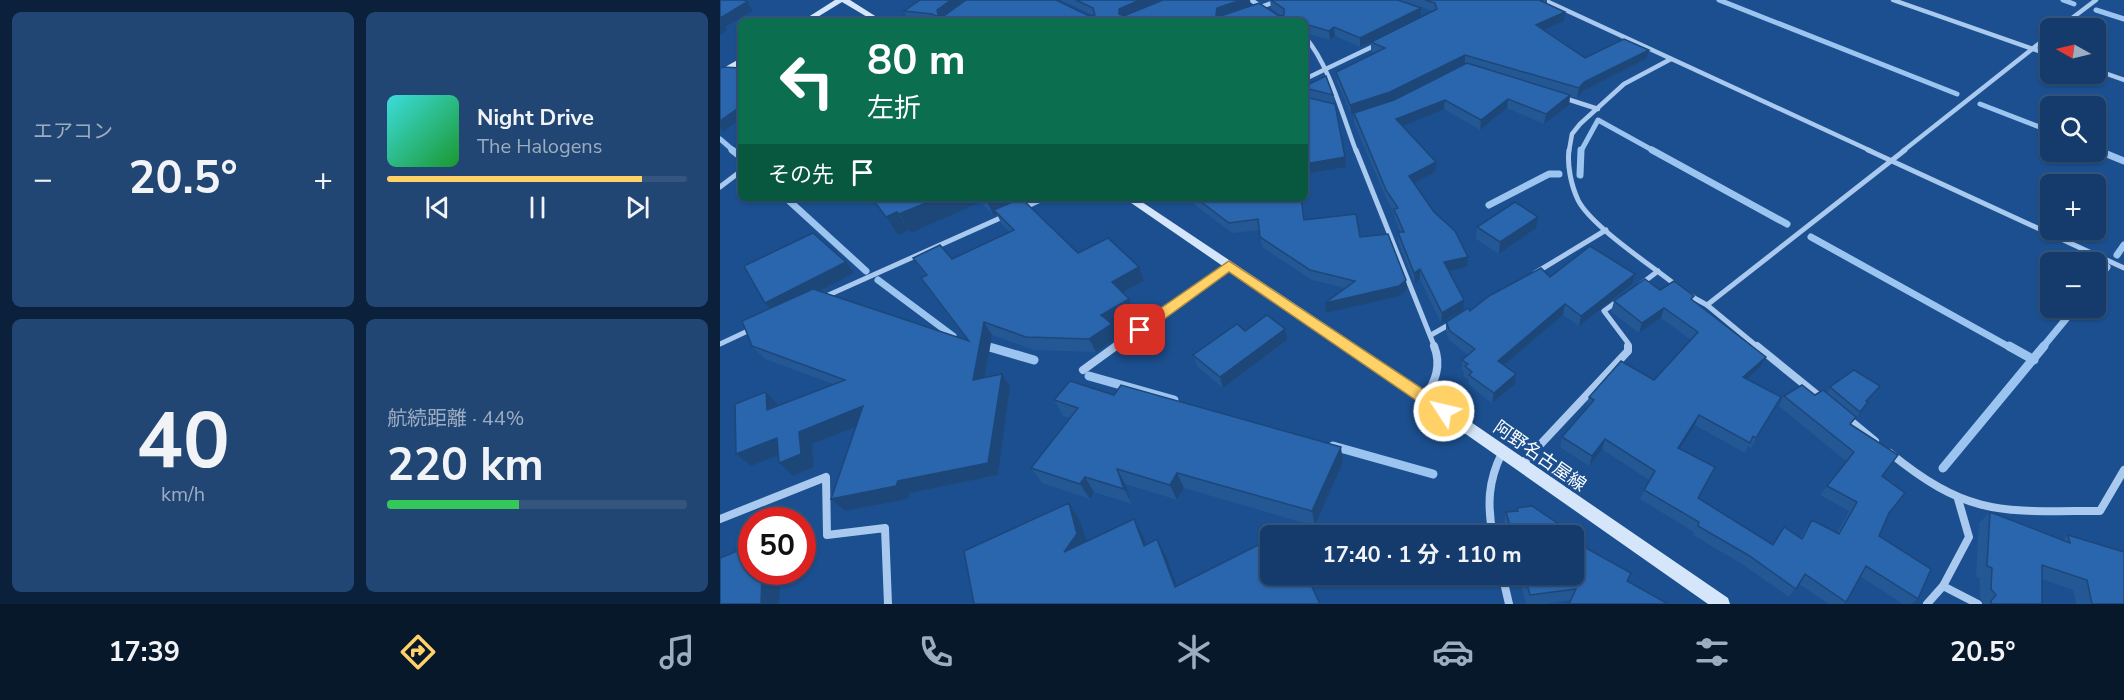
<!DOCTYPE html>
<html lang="ja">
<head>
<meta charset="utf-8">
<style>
	:root { --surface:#143b6b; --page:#214673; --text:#f1f3f6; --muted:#9dadc1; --line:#33557e; --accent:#ffd166 }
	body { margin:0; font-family:"Nunito Sans","Noto Sans JP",sans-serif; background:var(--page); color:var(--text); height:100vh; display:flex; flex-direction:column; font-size:22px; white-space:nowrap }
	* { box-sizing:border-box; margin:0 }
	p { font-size:20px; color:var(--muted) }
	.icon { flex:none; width:33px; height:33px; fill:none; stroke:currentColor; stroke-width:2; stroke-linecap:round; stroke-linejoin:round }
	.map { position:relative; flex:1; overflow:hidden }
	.details { display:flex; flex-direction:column; gap:12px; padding:12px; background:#0b203b; width:720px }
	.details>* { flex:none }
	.top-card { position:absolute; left:18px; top:18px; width:570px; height:183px; border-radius:9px; box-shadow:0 2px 4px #0004,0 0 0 2px var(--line); background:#0b6e4f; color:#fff; overflow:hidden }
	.needle { width:39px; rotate:278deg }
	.buttons { position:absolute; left:1320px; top:18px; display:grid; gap:12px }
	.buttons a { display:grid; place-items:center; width:66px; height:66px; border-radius:9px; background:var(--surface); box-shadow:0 2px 4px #0004,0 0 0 2px var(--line); font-size:30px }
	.speed { position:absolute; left:18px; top:507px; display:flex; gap:12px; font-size:30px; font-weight:700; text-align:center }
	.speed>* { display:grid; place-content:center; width:78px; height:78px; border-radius:50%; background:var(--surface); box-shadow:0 2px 4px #0004,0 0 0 2px var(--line); line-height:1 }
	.speed .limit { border:9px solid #d22; background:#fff; color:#111 }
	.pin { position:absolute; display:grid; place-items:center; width:51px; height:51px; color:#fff; margin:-26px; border-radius:12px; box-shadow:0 3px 9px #0006 }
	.me { position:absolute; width:66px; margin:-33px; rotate:305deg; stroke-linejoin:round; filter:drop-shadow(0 0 4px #0008) }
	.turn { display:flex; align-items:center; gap:21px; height:126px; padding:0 30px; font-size:27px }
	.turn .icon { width:78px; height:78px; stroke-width:2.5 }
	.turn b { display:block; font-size:42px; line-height:51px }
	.then { display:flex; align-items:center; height:57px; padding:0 30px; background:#0003; gap:12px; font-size:22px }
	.big { font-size:45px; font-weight:700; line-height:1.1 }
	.details .widget { flex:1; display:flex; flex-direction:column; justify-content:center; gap:9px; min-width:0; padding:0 21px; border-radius:9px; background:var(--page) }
	.details .dial { align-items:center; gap:0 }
	.dial b { font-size:78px; line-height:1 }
	.song { display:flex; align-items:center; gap:18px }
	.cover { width:72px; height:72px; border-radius:9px; background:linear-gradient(135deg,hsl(180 70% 55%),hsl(130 70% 35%)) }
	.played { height:6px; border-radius:3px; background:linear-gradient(90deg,var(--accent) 85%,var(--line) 85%) }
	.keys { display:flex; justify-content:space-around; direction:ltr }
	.heat { display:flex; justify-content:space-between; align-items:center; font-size:33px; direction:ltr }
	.charge { height:9px; border-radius:4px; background:linear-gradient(90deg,#34c759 44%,var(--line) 0) }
	.details .tiles { flex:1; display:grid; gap:12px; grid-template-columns:repeat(2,1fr) }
	.trip { position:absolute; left:540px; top:525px; width:324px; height:60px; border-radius:9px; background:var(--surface); box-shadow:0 2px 4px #0004,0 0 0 2px var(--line); font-weight:700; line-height:60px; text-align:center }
	.menu { display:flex; height:96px; justify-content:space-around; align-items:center; background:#08182b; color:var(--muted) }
	.menu .icon { width:42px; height:42px }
	.menu .selected { color:var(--accent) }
	.menu b { font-size:27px; color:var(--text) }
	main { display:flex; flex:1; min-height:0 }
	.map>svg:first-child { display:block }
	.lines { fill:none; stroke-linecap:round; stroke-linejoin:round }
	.stream-far2 { stroke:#9cc4f0; stroke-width:5 }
	.stream-far1 { stroke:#9cc4f0; stroke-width:7 }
	.stream { stroke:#9cc4f0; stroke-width:9 }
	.street-far2 { stroke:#a9c9ee; stroke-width:4.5 }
	.street-far1 { stroke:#a9c9ee; stroke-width:5 }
	.street { stroke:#a9c9ee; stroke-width:8 }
	.secondary { fill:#d6e6fa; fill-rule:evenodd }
	.wall { fill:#245895; fill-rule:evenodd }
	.shaded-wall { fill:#1d4779 }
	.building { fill:#2a66ad; stroke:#1d4779; stroke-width:1.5 }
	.route { fill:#ffd166; stroke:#a68842; stroke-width:1.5 }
	.labels { text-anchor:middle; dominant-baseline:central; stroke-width:6; stroke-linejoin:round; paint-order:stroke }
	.street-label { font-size:18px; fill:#fff; stroke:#1b4f8f }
</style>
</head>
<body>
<main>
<section class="details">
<div class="tiles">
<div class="widget"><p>エアコン</p>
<div class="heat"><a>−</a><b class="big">20.5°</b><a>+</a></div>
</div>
<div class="widget">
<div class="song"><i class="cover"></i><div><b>Night Drive</b><p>The Halogens</p></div></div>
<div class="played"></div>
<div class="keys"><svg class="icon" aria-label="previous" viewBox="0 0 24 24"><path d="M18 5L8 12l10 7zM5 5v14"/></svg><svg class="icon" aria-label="pause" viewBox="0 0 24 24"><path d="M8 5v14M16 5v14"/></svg><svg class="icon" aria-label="next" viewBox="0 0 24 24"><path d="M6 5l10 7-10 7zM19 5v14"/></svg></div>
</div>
<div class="widget dial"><b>40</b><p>km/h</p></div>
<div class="widget"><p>航続距離 · 44%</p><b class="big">220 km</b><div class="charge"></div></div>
</div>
</section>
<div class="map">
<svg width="1404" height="604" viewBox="0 0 1404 604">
	<rect width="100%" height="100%" fill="#1b4f8f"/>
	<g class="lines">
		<g class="stream-far2">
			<path d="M999,0L1237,94"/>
			<path d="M1343,0L1354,4"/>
			<path d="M1376,10L1404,19"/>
			<path d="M1260,104L1330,131"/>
			<path d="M0,139L14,151"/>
			<path d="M1376,149L1381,151"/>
			<path d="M861,151L878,120L934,151"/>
		</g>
		<g class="stream-far1">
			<path d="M12,150L21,157"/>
			<path d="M932,150L1067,224"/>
			<path d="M1377,150L1404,161"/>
			<path d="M860,175L861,150"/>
			<path d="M66,198L146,271"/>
			<path d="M769,205L829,174H839"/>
			<path d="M1091,237L1291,348"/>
			<path d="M1397,255L1404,245"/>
			<path d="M158,280L233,336"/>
			<path d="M1376,281L1387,267"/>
			<path d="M262,345L271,348"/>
			<path d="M1322,348L1355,308"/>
		</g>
		<g class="stream">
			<path d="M266,346L314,360"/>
			<path d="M1289,346L1314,360"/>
			<path d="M369,376L454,400"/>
			<path d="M613,446L713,474"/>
			<path d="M1223,468L1324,346"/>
		</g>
		<g class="street-far2">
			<path d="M531,0L542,7"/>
			<path d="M824,0L1151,151"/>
			<path d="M1173,0L1330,55"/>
			<path d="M538,8L560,0"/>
			<path d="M1339,28L1376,0"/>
			<path d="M585,37C609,64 623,117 636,151"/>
			<path d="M1376,70L1404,80"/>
			<path d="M585,79L658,44"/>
			<path d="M844,98L878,109"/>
			<path d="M849,151L852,134L860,124L904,84L951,59"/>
			<path d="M1183,151L1330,35"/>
		</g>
		<g class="street-far1">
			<path d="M636,150L715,348"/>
			<path d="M849,150C847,165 851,185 858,200C871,226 932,266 957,286"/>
			<path d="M1148,150L1404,268"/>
			<path d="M0,187L21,171"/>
			<path d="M301,209L325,198"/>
			<path d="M815,273L886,230"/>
			<path d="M921,284L938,271"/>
			<path d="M967,294L987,305L1039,348"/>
			<path d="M104,297L287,215"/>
			<path d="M899,300L884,311L908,343V348"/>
			<path d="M987,305L1185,150"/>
			<path d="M711,335L732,323"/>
			<path d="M0,344L32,329"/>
			<path d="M394,348L509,265"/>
		</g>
		<g class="street">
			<path d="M1037,346L1101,398"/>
			<path d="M363,370L396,346"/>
			<path d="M705,398C715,381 722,366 714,346"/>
			<path d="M1126,417L1155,441"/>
			<path d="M1170,453C1250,518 1283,511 1380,511L1404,470"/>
			<path d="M801,465L908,351V346"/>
			<path d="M0,519L106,477L107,535L165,528L168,604"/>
			<path d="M773,536C767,505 768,481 782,453"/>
			<path d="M782,574L789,604"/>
			<path d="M1223,586L1258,604"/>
			<path d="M1207,604L1223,586L1249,537L1238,499"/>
		</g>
		<g class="secondary">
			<path d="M115,0H130L163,21H154L122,2L91,21H82Z"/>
			<path d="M21,58V65L0,77V70Z"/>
			<path d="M404,198H416L710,394L1008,598L1010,604H988L700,402Z"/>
		</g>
	</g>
	<g class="wall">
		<path d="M341,0H443L531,6L559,16H562L551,8L550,0H678L640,47L615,36L610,40L585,33V21H198L188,20L184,11L369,16L373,15Z"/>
		<path d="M679,0H827V4L844,21L824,30L865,58L926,59L863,91L857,98L850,96L849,105L824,124L787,108L760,130L724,109L683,126L715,172L694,183L747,267L729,271L743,310L721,323L700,279L695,284L678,242V232H680L675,219L674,212L667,200L634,123V113L631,114L617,81L616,72L655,53L651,51V42L713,11ZM745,64H746L672,101Z"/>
		<path d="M0,68H21V119L3,132L0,129Z"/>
		<path d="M585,86L613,95L614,104L626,167L585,174Z"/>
		<path d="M152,198H297L358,253L419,267L424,281L402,292L414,313L393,325L398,337L376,352L314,350L272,335L265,377L290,387L278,475L190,493L188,499L125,511L111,499L136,426L92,444L94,467L73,476L59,463L58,455L31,466L16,454L58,405L113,384L45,359L32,346L51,308L45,303L126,262L134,273L99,291L247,340L210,292L201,278L205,276L193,258L232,259L290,232L281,223L277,214L274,216L261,202L191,233L189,230L178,235Z"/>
		<path d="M466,198H581L584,220L640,237L687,290L680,296L606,313L605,303L625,288L592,280L542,247L539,230L512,233Z"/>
		<path d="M757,227L816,228L779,254L756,239Z"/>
		<path d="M915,274L912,284L859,326L843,315L784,365L796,374L795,384L772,403L749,385V380L744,376V372L742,370V360L748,355L730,341L726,332V322L830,277Z"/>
		<path d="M940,290L972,300L1046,357L1040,367L1027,379L1061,397L1031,448L1028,446L1025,453L975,425L960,449L978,498L1052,545L1064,527L1080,538L1085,529L1092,520L1117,533L1129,511L1100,495L1127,462L1059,406L1064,396L1095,395L1107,393L1110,387L1160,386L1147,401L1148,402L1144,408L1136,418V417L1131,424L1162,476L1169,513L1159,536L1198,599L1191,604H1183L1140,576L1124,604H1109L1079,584L1069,597L1022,564L973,535L974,532L920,499L924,490L929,480L882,449L869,466L840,447L842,437L867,408L866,407L869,397L934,380L971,340L941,318L919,333L891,312L894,301Z"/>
		<path d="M525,331L567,340L503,388L477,366L473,355Z"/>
		<path d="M394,395L623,462L595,526L464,488L457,500L405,484L412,504L374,492L370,499L322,483L311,468L350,418L343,416L334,400Z"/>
		<path d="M797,508L853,536H787L784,524L786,512L797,511Z"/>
		<path d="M1270,512L1342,540L1348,535L1404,604H1356L1353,590L1322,579V604H1264L1260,598V578L1256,576L1259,523Z"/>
		<path d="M855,542L907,581L851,600L824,604H806L798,574H854Z"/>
	</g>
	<g class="shaded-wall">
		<path d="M231,0H246L221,19L218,16L217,10Z"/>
		<path d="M420,0H443L402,18L399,14V9Z"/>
		<path d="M521,0H530L531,6L499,17L496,15L497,8Z"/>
		<path d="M27,2L33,11L5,27L7,30L0,35V18Z"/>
		<path d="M701,8V17L640,47V38Z"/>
		<path d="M845,12L844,21L815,34L816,25Z"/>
		<path d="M614,27L615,36L610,40L609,31Z"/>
		<path d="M929,50L926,59L863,91L857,98L859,88L864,82Z"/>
		<path d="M745,55V64L670,102L631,114L630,105Z"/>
		<path d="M850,95L849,105L824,124L826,114Z"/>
		<path d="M788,99L787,108L760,130L761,120Z"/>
		<path d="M725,100L724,109L676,129V119Z"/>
		<path d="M17,109L21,115V119L3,132L0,128V121Z"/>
		<path d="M625,157L626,167L585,174V164Z"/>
		<path d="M716,162L715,172L689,186V176Z"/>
		<path d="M218,198H259L261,202L191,233L179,214Z"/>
		<path d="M265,198H297L300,204L274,210L277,214L274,216Z"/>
		<path d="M177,212L189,230L178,235L166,217Z"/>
		<path d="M818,217L816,228L779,254L780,242Z"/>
		<path d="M748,257L747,267L724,272V262Z"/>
		<path d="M126,262L134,273L55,314L45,303Z"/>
		<path d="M419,267L424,281L397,295L392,282Z"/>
		<path d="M700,269V279L695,284L694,273Z"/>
		<path d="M915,274L912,284L859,326L861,316Z"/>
		<path d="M686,280L687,290L680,296L606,313L605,303Z"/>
		<path d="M409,299L414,313L393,325L398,337L376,352L369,339L381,315Z"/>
		<path d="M744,300L743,310L721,323L722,313Z"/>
		<path d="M845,304L843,315L777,371L778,361Z"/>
		<path d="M944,308L941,318L919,333L922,323Z"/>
		<path d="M264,322L272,335L262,393L253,380Z"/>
		<path d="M565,329L567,340L503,388L500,377Z"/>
		<path d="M1046,357L1040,367L1018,387L1023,377Z"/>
		<path d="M282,374L290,387L278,475L190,493L188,499L125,511L111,499L178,481Z"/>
		<path d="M796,374L795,384L772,403L774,393Z"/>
		<path d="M46,392L59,406L47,410Z"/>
		<path d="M143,406L155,419L92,444L94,467L73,476L59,463L79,432Z"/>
		<path d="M979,415L975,425L954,458L958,448Z"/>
		<path d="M57,438L71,450L31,466L16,454Z"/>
		<path d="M885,439L882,449L869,466L872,456Z"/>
		<path d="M621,447L623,462L595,526L592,511Z"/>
		<path d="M397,469L405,484L412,504L404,489Z"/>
		<path d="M457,473L464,488L457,500L450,485Z"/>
		<path d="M365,477L374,492L370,499L360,484Z"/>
		<path d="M349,503L360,521L369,550L344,552Z"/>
		<path d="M414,519L423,536L433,563L424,546Z"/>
		<path d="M437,539L446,556L463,603L455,587Z"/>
		<path d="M42,572H60L59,604H41Z"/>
	</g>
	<g class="building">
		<path d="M0,0H24L27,2L0,18Z"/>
		<path d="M200,0H231L217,10L218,15L224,16L246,0H336L369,16L375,15L373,8L356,0H420L399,9V14L404,16L443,0H521L497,8L496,15L501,16L539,3L559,16L564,15V9L551,0H678L701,8L640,38L614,27L609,31L585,24V21H228L212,14L184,11Z"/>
		<path d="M705,0H823L821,1L845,12L816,25L865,58L904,39L929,50L864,82L859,88L745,55L670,92L630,105L616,72L665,48L651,42L717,9L715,3Z"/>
		<path d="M747,63L850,95L826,114L788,99L761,120L725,100L676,119L716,162L689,176L714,212L735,231L748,257L724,262L744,300L722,313L700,269L694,273L678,232H684L674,209L678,208L666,190L634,113L674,100Z"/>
		<path d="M3,67L21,68V110L17,109L0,121V68Z"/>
		<path d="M606,76L613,95L585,88V86Z"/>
		<path d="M585,97L615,104L625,157L585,164Z"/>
		<path d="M152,198H218L179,214L177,212L166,217Z"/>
		<path d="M301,198L358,253L388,238L419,267L392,282L409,299L381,315L392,324L369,339L306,337L264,322L253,380L282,374L268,463L178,481L176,486L111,499L143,406L79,432L81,454L59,463L57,438L16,454L15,404L46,392L47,410L125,380L32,346L22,321L93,289L249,341L201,278L207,275L193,258L220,245L232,259L294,230L274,210Z"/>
		<path d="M476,198H581L584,220L636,214L640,237L668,234L686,280L679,286L605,303L635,281L590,270L540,237L538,219L509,223Z"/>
		<path d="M795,202L818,217L780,242L757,227Z"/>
		<path d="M93,233L126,262L45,303L24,266Z"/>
		<path d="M870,246L915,274L861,316L845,304L778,361L796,374L774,393L749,375L752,372L745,366L748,364L742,360L755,349L730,331L726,322L748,308L750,311L769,296L821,268L830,277Z"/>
		<path d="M925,279L940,290L954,281L974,296L971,299L1046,357L1023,377L1061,397L1036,438L1033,436L1030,443L979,415L958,448L995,467L978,498L1053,545L1064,527L1082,539L1092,520L1119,534L1137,502L1107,486L1134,452L1064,396L1082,385L1095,395L1103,390L1136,417L1130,424L1178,455L1162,476L1185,493L1169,513L1159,536L1211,569L1198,599L1146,566L1126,602L1085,574L1076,589L1028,555L978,526L979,522L924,490L935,471L885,439L872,456L842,437L874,400L869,397L901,361L934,380L978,332L944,308L922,323L894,301Z"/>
		<path d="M547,315L565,329L500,377L473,355L517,324L525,331Z"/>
		<path d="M1134,370L1160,386L1146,401L1148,402L1140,412L1110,387Z"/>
		<path d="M350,381L394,395L401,385L621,447L592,511L457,473L450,485L397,469L404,489L365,477L360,484L311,468L358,408L334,400Z"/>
		<path d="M349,503L357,534L344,552L414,519L424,546L437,539L455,587L550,539V574H586L600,604H254L244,551Z"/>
		<path d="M812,506L852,533L853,536H793L786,512L798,511L797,508Z"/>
		<path d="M1270,512L1350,543L1348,535L1404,552V604H1372L1367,580L1322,565V604H1271V601L1276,595L1271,589L1272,568L1267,566Z"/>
		<path d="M564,532L566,536H557Z"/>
		<path d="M854,537L855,542L911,573L907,581L948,604H849L856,589L810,595L804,574H854Z"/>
		<path d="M32,545V572H42L41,604H0V558Z"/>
	</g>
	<path class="route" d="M509,261L730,407L732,411L730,416H719L509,272L425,333H415V326Z"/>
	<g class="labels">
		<g class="street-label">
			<text transform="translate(820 456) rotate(35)">阿野名古屋線</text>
		</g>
	</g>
</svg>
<div class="buttons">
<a><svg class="needle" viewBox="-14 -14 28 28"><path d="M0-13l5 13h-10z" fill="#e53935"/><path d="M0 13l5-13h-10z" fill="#9dadc1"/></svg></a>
<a><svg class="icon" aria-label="search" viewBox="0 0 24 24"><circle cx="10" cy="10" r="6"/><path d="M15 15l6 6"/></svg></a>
<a>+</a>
<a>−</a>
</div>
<div class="speed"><div class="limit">50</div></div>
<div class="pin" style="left:420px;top:330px;background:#d93025"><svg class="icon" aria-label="arrive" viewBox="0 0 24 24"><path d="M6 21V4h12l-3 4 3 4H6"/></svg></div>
<svg class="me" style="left:724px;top:411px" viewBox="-20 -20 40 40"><circle r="17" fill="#ffd166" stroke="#fff" stroke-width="3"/><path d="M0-11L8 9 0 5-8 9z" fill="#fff"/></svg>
<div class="trip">17:40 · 1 分 · 110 m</div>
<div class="top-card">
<div class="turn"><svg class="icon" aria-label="left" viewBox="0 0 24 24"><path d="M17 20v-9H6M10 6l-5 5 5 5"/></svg><div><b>80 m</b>左折</div></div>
<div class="then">その先<svg class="icon" aria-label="arrive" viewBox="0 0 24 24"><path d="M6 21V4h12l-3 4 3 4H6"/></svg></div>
</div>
</div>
</main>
<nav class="menu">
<b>17:39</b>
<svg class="icon selected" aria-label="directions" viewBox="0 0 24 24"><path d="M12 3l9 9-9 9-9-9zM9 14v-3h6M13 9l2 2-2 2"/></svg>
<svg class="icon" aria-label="music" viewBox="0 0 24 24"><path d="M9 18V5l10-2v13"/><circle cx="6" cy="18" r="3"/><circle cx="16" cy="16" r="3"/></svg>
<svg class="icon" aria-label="phone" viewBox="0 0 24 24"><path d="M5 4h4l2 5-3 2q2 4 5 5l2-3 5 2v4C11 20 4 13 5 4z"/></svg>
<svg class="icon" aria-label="climate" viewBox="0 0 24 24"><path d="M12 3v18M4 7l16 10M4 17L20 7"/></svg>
<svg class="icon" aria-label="car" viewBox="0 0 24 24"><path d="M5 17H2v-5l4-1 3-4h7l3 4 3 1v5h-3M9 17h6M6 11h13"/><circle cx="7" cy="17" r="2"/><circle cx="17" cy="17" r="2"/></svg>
<svg class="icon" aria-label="filters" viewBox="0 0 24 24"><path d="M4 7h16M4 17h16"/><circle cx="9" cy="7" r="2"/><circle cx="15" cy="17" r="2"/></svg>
<b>20.5°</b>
</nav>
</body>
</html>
